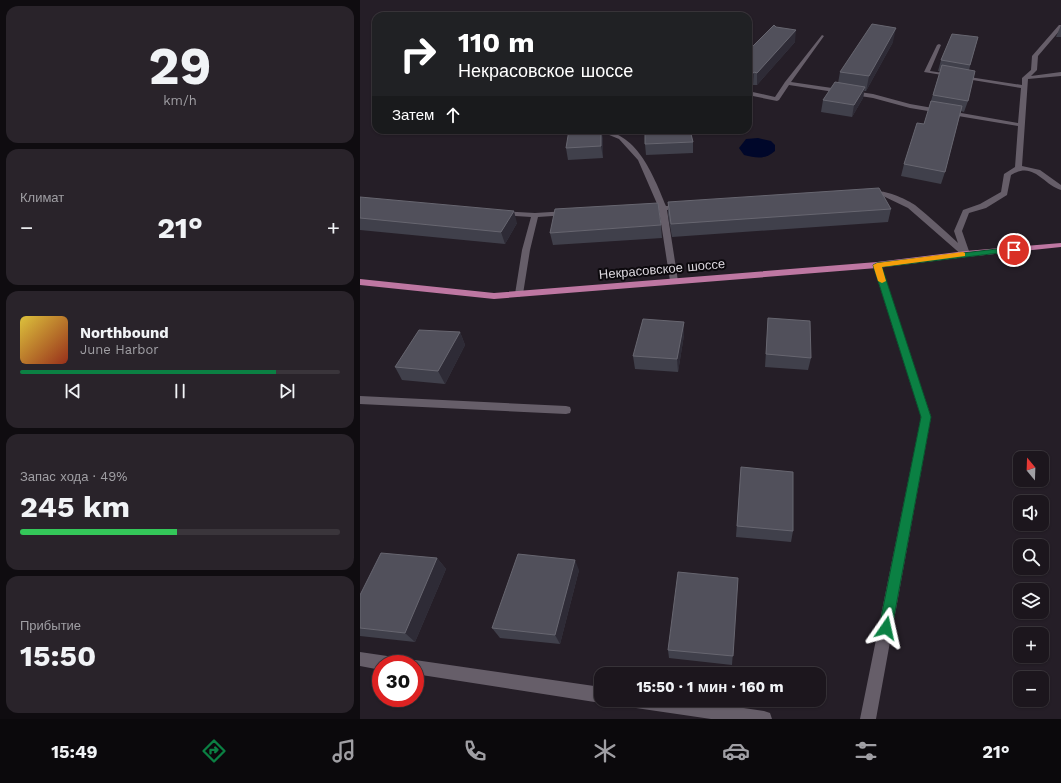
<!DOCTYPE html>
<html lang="ru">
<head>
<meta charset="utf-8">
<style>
	:root { --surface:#1c161d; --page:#29232a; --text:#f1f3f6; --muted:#a09fa4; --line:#3a353b; --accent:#0b8043 }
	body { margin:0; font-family:"Work Sans",sans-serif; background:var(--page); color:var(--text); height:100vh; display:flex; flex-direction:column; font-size:15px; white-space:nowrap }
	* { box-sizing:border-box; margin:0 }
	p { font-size:13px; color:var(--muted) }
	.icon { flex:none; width:22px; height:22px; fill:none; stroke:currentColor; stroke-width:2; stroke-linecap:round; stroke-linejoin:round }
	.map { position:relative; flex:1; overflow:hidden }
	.side { display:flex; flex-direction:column; gap:6px; padding:6px; background:#0f0c10; width:360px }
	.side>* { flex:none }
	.banner { position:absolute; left:12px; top:12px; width:380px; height:122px; border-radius:12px; box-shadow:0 1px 3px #0004,0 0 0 1px var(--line); background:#202124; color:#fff; overflow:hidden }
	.needle { width:26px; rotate:341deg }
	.buttons { position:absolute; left:653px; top:451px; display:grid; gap:8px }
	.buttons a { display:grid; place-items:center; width:36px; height:36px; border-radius:8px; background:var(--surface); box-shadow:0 1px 3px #0004,0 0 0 1px var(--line); font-size:20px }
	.speed { position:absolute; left:12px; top:655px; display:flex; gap:8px; font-size:20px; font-weight:700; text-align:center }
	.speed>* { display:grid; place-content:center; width:52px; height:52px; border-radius:50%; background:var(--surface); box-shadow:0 1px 3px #0004,0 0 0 1px var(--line); line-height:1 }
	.speed .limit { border:6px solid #d22; background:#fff; color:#111 }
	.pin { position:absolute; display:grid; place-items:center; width:34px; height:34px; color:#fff; margin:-17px; border:2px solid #fff; border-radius:50%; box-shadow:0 1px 4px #0007 }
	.me { position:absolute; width:44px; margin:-22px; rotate:11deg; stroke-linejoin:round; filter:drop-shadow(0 0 3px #0008) }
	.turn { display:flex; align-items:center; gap:14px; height:84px; padding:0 20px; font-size:18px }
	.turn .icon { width:52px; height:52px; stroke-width:2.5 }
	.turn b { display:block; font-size:28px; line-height:34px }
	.then { display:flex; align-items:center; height:38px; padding:0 20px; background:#0003; gap:8px; font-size:15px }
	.big { font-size:30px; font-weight:700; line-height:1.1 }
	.side .tile { flex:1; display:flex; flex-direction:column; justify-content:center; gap:6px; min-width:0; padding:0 14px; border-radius:12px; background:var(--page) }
	.side .dial { align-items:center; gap:0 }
	.dial b { font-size:52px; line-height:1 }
	.song { display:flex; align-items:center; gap:12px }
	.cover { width:48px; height:48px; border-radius:6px; background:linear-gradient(135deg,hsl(50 70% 55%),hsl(10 70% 35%)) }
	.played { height:4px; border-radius:2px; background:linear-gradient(90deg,var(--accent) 80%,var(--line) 80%) }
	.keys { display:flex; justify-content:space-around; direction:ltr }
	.heat { display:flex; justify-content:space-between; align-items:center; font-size:22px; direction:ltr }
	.charge { height:6px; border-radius:3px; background:linear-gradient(90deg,#34c759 49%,var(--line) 0) }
	.trip { position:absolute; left:234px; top:667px; width:232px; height:40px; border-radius:12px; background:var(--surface); box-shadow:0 1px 3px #0004,0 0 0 1px var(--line); font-weight:700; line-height:40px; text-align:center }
	.menu { display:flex; height:64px; justify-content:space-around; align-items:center; background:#0b090c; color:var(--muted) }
	.menu .icon { width:28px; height:28px }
	.menu .selected { color:var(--accent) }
	.menu b { font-size:18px; color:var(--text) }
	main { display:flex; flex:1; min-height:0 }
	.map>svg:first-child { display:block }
	.water { fill:#00072a }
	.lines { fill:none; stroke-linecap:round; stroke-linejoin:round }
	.minor { fill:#665e69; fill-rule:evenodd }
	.major { fill:#be77a2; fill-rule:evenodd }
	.wall { fill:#40404b }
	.shaded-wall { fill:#2e2b36 }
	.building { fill:#51505b; stroke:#676670 }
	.route { fill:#0b8043; stroke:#07532c }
	.slow { fill:#f59e0b }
	.labels { text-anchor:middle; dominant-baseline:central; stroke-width:4; stroke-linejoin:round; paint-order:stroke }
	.street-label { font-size:13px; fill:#ded9e0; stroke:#0c090d }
</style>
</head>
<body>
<main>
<section class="side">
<div class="tile dial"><b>29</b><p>km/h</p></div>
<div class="tile"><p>Климат</p>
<div class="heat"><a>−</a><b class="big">21°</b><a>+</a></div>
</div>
<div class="tile">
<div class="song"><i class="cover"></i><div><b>Northbound</b><p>June Harbor</p></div></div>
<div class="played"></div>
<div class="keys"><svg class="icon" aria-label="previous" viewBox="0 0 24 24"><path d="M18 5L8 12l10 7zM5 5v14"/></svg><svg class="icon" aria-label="pause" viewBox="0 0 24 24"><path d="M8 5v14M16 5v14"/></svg><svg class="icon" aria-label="next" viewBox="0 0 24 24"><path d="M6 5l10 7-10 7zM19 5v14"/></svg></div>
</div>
<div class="tile"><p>Запас хода · 49%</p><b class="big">245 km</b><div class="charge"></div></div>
<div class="tile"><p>Прибытие</p><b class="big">15:50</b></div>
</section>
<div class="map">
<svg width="701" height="719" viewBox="0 0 701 719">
	<rect width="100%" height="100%" fill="#251e27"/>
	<path class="water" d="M398,138L411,141L415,145V151C405,160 396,158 384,155L379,148L386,139Z"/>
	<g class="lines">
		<g class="minor">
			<path d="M699,25H701V29L678,56L677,70L671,76L701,72V76L668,79L662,166L680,170L701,185V190C682,184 674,161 651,175L647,195L626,208L609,213L602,231L610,254L606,257L603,256L548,208L521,195L509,196L505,194C516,185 545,198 555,205C570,217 584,230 598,243L594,231L603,210L620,204L641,192L644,174L655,167L658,126L550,108L513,98L429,85L419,100L417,101L388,95V91L415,97L425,82L462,35L464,36L431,82L513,94L550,104L658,123L661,88L564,72L577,45L579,44L581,45L570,71L662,85V78L671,70L672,56Z"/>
			<path d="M237,130C276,130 293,174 306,206L321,205L325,207L321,209L307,210L318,281L317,283L314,284L310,281L299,210L285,211L281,209L285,207L298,206L278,160L259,139Z"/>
			<path d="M139,211L175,213L207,211L211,213L207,215L178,217L170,250L163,294L159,297L155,294L162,250L171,217L142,215H139Z"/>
			<path d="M517,262L521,265L571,417L516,719H500L561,417L513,265Z"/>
			<path d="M0,396L206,406L210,407L211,410L210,413L206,414L0,404Z"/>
			<path d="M0,652L34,657L39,659L41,664H21V670L0,666Z"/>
			<path d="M55,660L241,687V700H247L241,703L55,674V664H49L50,662Z"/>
			<path d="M268,700H329L404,711L410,713L412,719H351L276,708L271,705Z"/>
		</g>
		<path class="major" d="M701,243V247L606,257L517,268L134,299L0,285V279L134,293L517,262L606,251Z"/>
	</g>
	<g class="wall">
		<path d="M701,25V37H696Z"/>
		<path d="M618,37L609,70L608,101L604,112L601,111L585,172L581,184L541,176L544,164L564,124L580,71H578L581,60Z"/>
		<path d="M435,42L397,85H393L389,90H388V51Z"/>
		<path d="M533,42L506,91H504L503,98L492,117L461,112L463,100L478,83L480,72Z"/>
		<path d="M243,138V158L208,160L206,148Z"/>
		<path d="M333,142V153L286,155L285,144Z"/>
		<path d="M0,197L157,223L145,244L0,230Z"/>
		<path d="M308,202L531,209L528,222L312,237L308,215Z"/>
		<path d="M301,225L302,238L193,245L190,233Z"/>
		<path d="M408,318L451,358L448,370L405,367Z"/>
		<path d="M324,322V335L318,372L275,369L273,356Z"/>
		<path d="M100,332L105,345L85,384L42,380L35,367Z"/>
		<path d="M381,467L433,531L431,542L376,537Z"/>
		<path d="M77,558L86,569L55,642L0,636V595Z"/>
		<path d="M219,570L200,644L140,638L132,628Z"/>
		<path d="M378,578L372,665L309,658L308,650Z"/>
	</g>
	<g class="shaded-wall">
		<path d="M536,28L533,42L506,91L509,76Z"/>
		<path d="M436,30L435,42L397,85V73Z"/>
		<path d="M394,72L393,85L389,90L390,77Z"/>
		<path d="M505,87L503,98L492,117L494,105Z"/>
		<path d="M241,130L243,138V158L241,146Z"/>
		<path d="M154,211L157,223L145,244L141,232Z"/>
		<path d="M324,322V335L318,372L317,359Z"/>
		<path d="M100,332L105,345L85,384L78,371Z"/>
		<path d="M77,558L86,569L55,642L45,633Z"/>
		<path d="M215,560L219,570L200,644L195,635Z"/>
	</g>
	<g class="building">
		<path d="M512,24L536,28L509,76L480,72Z"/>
		<path d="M414,25L416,27L436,30L397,73L394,72L390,77H388V51Z"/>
		<path d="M592,34L618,37L610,65L581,60Z"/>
		<path d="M582,65L615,71L608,101L573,95Z"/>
		<path d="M475,82L505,87L494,105L463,100Z"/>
		<path d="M571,101L602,106L585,172L544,164L557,123L564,124Z"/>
		<path d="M209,130H241V146L206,148Z"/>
		<path d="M285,130H330L333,142L285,144Z"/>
		<path d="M519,188L531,209L311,224L308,202Z"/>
		<path d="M0,197L154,211L141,232L0,218Z"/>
		<path d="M298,203L301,225L190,233L195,209Z"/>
		<path d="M408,318L450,321L451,358L406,354Z"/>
		<path d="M283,319L324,322L317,359L273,356Z"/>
		<path d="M59,330L100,332L78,371L35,367Z"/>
		<path d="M381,467L433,472V531L377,526Z"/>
		<path d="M21,553L77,558L45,633L0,628V595Z"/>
		<path d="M158,554L215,560L195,635L132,628Z"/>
		<path d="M318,572L378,578L373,656L308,650Z"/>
	</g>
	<path class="route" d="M654,247L657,250L656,251L522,267L571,417L532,628L530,633L526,635L521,633L519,628L561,417L513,265L517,263Z"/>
	<path class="slow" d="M603,252L605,253V256L522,267L526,281L522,283L518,281L513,265L517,263Z"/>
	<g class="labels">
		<g class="street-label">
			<text transform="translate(302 269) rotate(-5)">Некрасовское шоссе</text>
		</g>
	</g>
</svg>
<div class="buttons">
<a><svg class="needle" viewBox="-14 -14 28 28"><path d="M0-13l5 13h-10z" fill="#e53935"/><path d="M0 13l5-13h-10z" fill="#a09fa4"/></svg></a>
<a><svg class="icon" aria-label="sound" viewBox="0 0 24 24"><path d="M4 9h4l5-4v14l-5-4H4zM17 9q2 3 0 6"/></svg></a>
<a><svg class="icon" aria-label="search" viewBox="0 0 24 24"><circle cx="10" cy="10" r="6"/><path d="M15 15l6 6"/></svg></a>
<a><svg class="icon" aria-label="layers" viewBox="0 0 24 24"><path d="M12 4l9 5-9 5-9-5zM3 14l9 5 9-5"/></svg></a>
<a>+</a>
<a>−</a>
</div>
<div class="speed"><div class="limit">30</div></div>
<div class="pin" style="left:654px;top:250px;background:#d93025"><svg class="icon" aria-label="arrive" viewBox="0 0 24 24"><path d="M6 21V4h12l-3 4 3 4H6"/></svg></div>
<svg class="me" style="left:526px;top:628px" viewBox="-20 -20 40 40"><path d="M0-17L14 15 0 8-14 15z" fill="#0b8043" stroke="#fff" stroke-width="4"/></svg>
<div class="trip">15:50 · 1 мин · 160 m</div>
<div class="banner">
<div class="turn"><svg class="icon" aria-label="right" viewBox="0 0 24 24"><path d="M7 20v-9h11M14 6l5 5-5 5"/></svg><div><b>110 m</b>Некрасовское шоссе</div></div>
<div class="then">Затем<svg class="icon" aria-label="ahead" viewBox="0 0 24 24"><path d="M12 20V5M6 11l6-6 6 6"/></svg></div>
</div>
</div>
</main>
<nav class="menu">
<b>15:49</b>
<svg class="icon selected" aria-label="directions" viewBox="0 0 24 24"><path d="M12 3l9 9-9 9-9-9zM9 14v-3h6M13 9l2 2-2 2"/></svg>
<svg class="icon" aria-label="music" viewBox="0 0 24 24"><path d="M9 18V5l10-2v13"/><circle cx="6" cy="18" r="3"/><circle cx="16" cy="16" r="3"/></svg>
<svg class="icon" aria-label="phone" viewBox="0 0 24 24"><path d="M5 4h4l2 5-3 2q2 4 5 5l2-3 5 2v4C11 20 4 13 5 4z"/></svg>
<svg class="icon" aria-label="climate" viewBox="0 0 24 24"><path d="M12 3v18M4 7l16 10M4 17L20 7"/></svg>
<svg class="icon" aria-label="car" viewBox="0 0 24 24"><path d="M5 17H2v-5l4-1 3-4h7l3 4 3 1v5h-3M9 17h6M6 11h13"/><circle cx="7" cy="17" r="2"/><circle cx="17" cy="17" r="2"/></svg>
<svg class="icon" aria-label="filters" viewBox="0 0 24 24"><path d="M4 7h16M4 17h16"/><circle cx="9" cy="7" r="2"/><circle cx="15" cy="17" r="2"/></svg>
<b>21°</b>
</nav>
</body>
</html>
